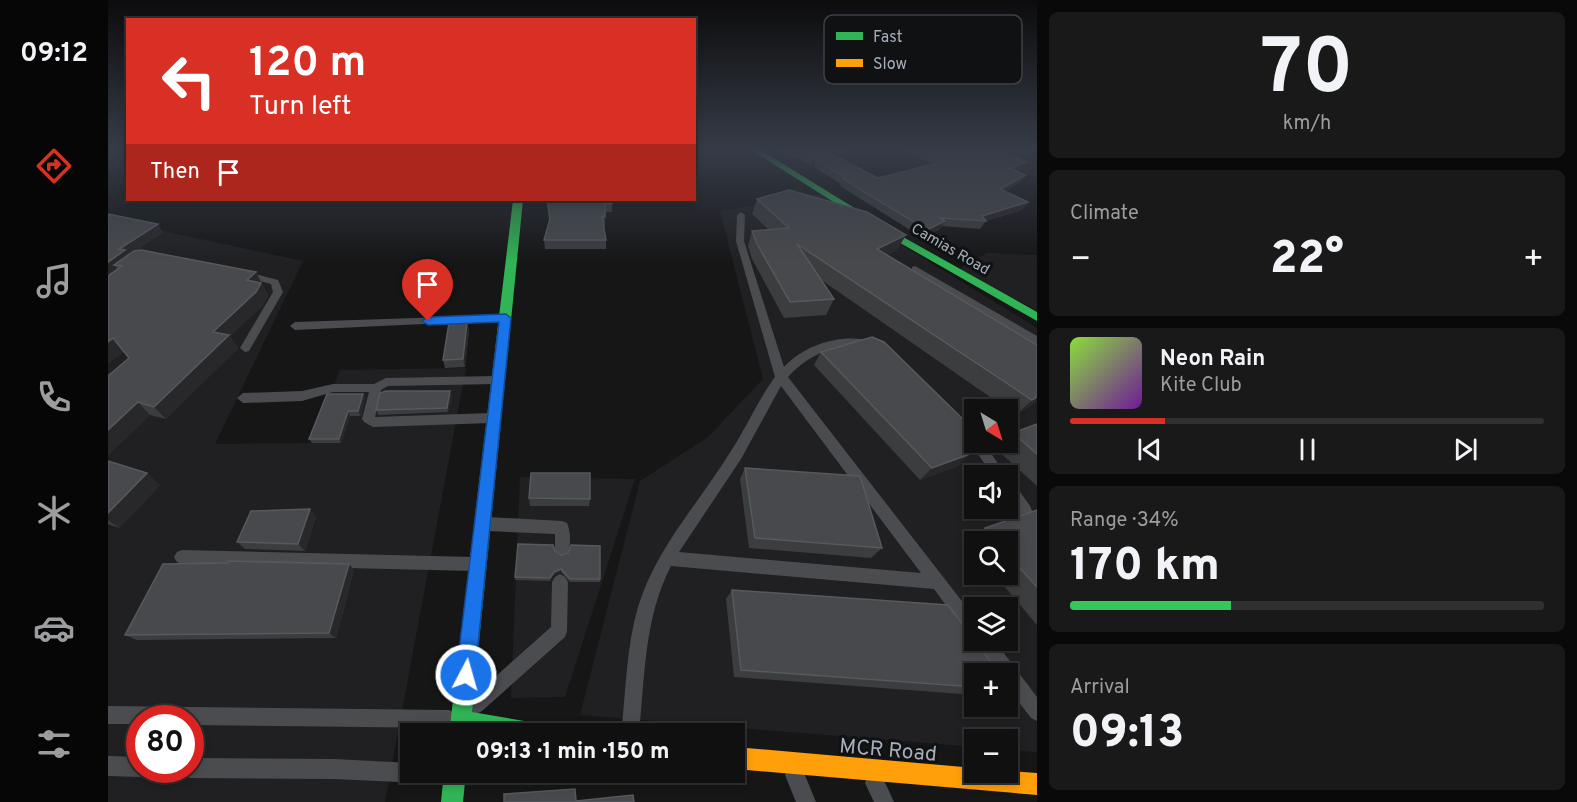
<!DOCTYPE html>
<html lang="en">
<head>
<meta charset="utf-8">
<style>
	:root { --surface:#101011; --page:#19191a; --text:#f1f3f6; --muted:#9c9d9f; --line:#303031; --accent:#d93025 }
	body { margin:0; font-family:Overpass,sans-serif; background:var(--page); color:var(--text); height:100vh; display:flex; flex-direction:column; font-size:22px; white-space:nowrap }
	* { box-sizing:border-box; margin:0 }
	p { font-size:20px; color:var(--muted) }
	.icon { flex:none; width:33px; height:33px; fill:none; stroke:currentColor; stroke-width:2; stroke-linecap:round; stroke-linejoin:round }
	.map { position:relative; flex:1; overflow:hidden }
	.details { display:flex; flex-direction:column; gap:12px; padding:12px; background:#090909; width:540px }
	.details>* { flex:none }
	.guide { position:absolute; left:18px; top:18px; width:570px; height:183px; border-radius:0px; box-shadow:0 3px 9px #0003,0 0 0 2px var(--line); background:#d93025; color:#fff; overflow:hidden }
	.needle { width:39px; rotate:142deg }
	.controls { position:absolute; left:856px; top:399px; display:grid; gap:12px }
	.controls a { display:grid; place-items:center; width:54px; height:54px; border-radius:0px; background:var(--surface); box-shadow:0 3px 9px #0003,0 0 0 2px var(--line); font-size:30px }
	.speed { position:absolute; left:18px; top:705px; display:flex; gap:12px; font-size:30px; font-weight:700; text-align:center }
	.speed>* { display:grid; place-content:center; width:78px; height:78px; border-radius:50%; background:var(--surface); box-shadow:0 3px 9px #0003,0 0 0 2px var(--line); line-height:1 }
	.speed .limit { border:9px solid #d22; background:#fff; color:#111 }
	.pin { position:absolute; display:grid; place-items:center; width:51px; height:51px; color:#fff; margin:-62px -26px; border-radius:50% 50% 50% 0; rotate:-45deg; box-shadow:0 0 6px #0007 }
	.pin .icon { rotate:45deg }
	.me { position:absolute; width:66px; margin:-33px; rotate:6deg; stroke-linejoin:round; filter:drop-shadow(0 0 4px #0008) }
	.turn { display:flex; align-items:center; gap:21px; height:126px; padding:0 24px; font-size:27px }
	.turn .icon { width:78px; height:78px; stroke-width:2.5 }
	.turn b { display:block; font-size:42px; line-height:51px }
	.then { display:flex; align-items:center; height:57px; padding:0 24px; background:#0003; gap:12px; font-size:22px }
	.big { font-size:45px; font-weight:800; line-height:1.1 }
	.details .widget { flex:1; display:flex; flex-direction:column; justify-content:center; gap:9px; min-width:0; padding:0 21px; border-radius:9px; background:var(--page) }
	.details .dial { align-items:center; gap:0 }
	.dial b { font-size:78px; line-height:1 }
	.song { display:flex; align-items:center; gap:18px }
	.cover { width:72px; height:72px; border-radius:9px; background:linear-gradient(135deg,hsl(90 70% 55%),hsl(280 70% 35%)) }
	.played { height:6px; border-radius:3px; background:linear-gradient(90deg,var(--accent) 20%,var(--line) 20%) }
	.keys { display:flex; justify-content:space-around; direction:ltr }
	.heat { display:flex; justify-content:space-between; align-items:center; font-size:33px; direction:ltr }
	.charge { height:9px; border-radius:4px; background:linear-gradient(90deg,#34c759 34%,var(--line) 0) }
	.trip { position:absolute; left:292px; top:723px; width:345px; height:60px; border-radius:0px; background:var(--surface); box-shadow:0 3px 9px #0003,0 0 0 2px var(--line); font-weight:800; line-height:60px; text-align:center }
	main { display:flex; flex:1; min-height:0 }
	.menu { display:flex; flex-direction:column; width:108px; justify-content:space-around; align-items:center; background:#060607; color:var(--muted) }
	.menu .icon { width:42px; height:42px }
	.menu .on { color:var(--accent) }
	.menu b { font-size:27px; color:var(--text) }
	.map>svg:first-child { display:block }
	.built { fill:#202023; fill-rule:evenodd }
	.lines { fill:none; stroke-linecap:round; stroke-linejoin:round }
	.lane { fill:#4a4c50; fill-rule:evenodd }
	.fast { fill:#30b455; fill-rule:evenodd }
	.slow { fill:#ff9f0a; fill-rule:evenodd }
	.wall { fill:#3c3d3f }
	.shaded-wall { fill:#28282a }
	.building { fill:#47494c; stroke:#56595d; stroke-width:1.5 }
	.route { fill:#1a73e8; stroke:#114b97; stroke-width:1.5 }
	.labels { text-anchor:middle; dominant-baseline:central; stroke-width:6; stroke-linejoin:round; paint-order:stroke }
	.far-street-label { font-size:15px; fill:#a6aeb9; stroke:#101113 }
	.near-street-label { font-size:21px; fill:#a6aeb9; stroke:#101113 }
	.key { fill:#101113; stroke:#3d4045; stroke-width:1.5 }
	.key-label { font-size:16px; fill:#a6aeb9 }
</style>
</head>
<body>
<main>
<nav class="menu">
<b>09:12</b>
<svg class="icon on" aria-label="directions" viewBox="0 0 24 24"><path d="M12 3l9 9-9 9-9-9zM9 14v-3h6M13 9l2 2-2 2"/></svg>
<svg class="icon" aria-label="music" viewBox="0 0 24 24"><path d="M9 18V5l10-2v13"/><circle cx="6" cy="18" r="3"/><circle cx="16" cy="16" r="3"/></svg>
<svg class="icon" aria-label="phone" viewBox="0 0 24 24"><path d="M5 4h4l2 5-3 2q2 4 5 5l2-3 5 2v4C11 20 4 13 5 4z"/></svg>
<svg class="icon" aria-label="climate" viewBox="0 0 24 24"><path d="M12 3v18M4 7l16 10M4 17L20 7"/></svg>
<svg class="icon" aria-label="car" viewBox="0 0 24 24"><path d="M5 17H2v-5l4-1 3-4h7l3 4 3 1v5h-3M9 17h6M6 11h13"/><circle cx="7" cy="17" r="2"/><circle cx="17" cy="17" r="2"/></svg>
<svg class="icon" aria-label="filters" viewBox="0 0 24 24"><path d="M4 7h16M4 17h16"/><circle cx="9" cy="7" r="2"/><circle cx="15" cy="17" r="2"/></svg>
</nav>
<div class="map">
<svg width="929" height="802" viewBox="0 0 929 802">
	<rect width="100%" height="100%" fill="#161617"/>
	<g class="built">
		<path d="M867,151H929V178Z"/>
		<path d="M711,194L929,328V752L900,750V740H867V747L472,715L532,481L600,437L655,379L612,211ZM867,410H900V442H867ZM867,476H900V508H867ZM867,542H900V574H867ZM867,608H900V640H867ZM867,674H900V706H867Z"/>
		<path d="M0,219L195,261L107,444L204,443L232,370L358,368L277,802H0ZM32,718H82V770H32Z"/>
		<path d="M879,253L929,255V311L851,269Z"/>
		<path d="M412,477L527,479L457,697L403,698Z"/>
	</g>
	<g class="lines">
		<g class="lane">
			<path d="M633,212L637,215L636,241L676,367C700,342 738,332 771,343L772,346L767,350C733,340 703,352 680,377L867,618V640H886L929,697V721L923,718L900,688V674H889L867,640V639L861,637L826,589L563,566C536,618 537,676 531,734H513C518,692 518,648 530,607C548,548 591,503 623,451C639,427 650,400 667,377L628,241L629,215ZM673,386L813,573L571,552L633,459Z"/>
			<path d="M807,266L929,336V345L804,271V267Z"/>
			<path d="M136,271L170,280L175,292L141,351L137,352L132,348L165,292L163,284L133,276L131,274Z"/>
			<path d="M398,315L402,316L403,318L402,320L187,330L182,326L187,322Z"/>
			<path d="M390,376L396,380L390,384L280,386L273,390L267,417L383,413L387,415L389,418L387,421L383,423L265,427L256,422L254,419L261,392H225L194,401L135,403L129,398L135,393L194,391L225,384H266L278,378Z"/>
			<path d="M855,426L867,435V442H875L899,476H885L872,457L851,435L849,431L851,427Z"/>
			<path d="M900,480L905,482L922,506L924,511L922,516L917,517C902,511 900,494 900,480Z"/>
			<path d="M380,517L454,521L459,523C463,532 463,546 459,554L454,556L449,554L447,549V534L380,531L375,529L373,524L375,519Z"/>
			<path d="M74,550L366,557L371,559L374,564L371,569L366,571L74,564L69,562L66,557L69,552Z"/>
			<path d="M452,574L457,577L460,582L459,631L457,637L374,711L368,714L362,711L359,705L362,699L443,627L444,582L447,577Z"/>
			<path d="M0,706L341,710L347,713L350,719L347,725L341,728L82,725V718H32V724H0Z"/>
			<path d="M0,756L32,757V770H41L39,774L32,777L0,776Z"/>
			<path d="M82,758L226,759L303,763V772L344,774L341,781L334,784L226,779L82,778L75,775L73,770H82Z"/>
			<path d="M687,765L694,768L708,802H688L677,775L680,768Z"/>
			<path d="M767,773L774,776L786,802H766L757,783L760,776Z"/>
		</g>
		<g class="fast">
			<path d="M645,151H654L779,228L929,312V321L773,232Z"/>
			<path d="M405,200H415L364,712L434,724L441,727L444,734H341Z"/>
			<path d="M336,772H358L355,802H333Z"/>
		</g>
		<path class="slow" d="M627,747L867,768V772H900V771L929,773V795L627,769Z"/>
	</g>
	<g class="wall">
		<path d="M673,151H738L726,156L770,178L826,165L799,151H891L919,162L914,169L909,171L913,182L896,191L920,202L914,210L878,221L872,229L834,226L832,229L815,238L732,186L733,184L706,167L707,163L703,165L689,157L684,158Z"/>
		<path d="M649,199L789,250L779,255L929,401L908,415L712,279L726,299L718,315L676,318L644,259L640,246L644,231L661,230L644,214Z"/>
		<path d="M439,200H504V212H497V226H496L498,240V249H437L436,240L441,220Z"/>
		<path d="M0,214L55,232L24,253L148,272L160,296L155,305L122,336L130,348L58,419L42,415L0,455V376L21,358L10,270L9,269L2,274L0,273Z"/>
		<path d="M359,322L361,331L357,367L337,368L335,360Z"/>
		<path d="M713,352L867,431V440L859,448L850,466L812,480L706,365Z"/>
		<path d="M255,394L257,398L253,416H242L233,443H204L201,439Z"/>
		<path d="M344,396L340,412L270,415L268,410Z"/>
		<path d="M929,424V486L888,449L895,442H900V438L905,433Z"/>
		<path d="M0,461L52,485L11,528L0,524Z"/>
		<path d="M637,468L774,548L763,558L641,548L632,479Z"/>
		<path d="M421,498L482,499L481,506H422Z"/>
		<path d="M929,510V625L886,574H900V542H867V552L858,542L877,528Z"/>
		<path d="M208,517L197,551L137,549L129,542Z"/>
		<path d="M447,551L492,579V582H462L453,572L446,575L442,581L407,580V577Z"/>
		<path d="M120,563L246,570L228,638L29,640L17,635Z"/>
		<path d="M624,590L867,674V695L626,677L618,599Z"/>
	</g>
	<g class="shaded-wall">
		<path d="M686,151H691L689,157L684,158Z"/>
		<path d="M723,151H738L717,159L719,152Z"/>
		<path d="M711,155L707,163L703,165L705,158Z"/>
		<path d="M919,162L914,169L897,176L902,168Z"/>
		<path d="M918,175L913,182L887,197L892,189Z"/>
		<path d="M920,202L914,210L878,221L874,216Z"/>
		<path d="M837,221L832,229L815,238L819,230Z"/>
		<path d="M50,224L55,232L6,265L9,269L2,274L0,272V262L11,249Z"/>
		<path d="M798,235L789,250L761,264L769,249Z"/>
		<path d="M148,272L160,296L155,305L122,336L130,348L58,419L46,407L105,332L139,280Z"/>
		<path d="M359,322L361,331L357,367L355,359Z"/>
		<path d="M5,338L17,351L0,364V342Z"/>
		<path d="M342,391L344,396L340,412L339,408Z"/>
		<path d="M255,394L257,398L253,416L250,411Z"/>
		<path d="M929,397V401L908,415L924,400Z"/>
		<path d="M30,402L42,415L0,455V430Z"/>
		<path d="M240,411L242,416L233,443L231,439Z"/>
		<path d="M867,439V440L860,448L845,457L857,445Z"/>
		<path d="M862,454L850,466L812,480L824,468Z"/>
		<path d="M39,473L52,485L11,528L0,520V513Z"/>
		<path d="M202,509L208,517L197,551L190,544Z"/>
		<path d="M241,564L246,570L228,638L221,633Z"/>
		<path d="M453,569V572L446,575L442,581V578L446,572Z"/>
	</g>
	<g class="building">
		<path d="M694,151H723L719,152L770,178L838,161L817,151H891L919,162L902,168L918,175L892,189L920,202L874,216L878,221L832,218L837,221L819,230L735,179L738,178L709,160L711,155L705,158Z"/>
		<path d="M681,190L759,212L798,235L769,249L929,345V397L924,400L689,244L726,299L682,302L649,244L644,231L681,228L649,199Z"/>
		<path d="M439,200H504V204H497V217H494L498,240H436L442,219Z"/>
		<path d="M0,214L50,224L11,249L17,250L0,262Z"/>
		<path d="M33,250L148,272L139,280L153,283L148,292L105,332L121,335L46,407L30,402L0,430V376L21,358L5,338L0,342V276L14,266L6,265L26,251Z"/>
		<path d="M359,322L355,359L335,360L341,323Z"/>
		<path d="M764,337L776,342L867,431V439L857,445L862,454L824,468L713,352Z"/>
		<path d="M278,391H342L339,408L268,410L272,393Z"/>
		<path d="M219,394H255L250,411H240L231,439H201Z"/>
		<path d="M929,424V454L905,433Z"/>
		<path d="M0,461L39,473L0,513Z"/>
		<path d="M637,468L752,476L774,548L647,538Z"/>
		<path d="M423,473H482V499L421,498Z"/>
		<path d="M202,509L190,544L129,542L143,511Z"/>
		<path d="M929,510V587L900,555V542H888L877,528Z"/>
		<path d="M410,544L445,545L447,551L453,555L460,553L463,545L492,546V579H462L453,569L446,572L442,578L407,577Z"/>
		<path d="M121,561L241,564L221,633L17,635L55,564L120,563Z"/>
		<path d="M624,590L840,605L892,674H867V687L633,670Z"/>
		<path d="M900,684L905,690H900Z"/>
		<path d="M467,789L468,801L525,795L526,802H396V794Z"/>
	</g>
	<linearGradient id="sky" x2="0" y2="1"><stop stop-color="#0c0c0d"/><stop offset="0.57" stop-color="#363c47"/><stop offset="1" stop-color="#363c47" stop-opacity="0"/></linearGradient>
	<rect width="929" height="263" fill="url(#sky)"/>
	<path class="route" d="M398,314L403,318L367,675L365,682L358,685L351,682L348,675L391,322L320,325L314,321L320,317Z"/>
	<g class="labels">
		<g class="far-street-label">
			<text transform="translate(842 250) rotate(30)">Camias Road</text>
		</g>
		<g class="near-street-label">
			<text transform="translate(780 751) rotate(5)">MCR Road</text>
		</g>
	</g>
	<rect x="716" y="15" width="198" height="69" rx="9" class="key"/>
	<rect x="728" y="32" width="27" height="8" fill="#30b455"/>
	<rect x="728" y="59" width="27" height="8" fill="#ff9f0a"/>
	<g class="key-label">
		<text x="765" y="42">Fast</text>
		<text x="765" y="69">Slow</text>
	</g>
</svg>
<div class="controls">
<a><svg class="needle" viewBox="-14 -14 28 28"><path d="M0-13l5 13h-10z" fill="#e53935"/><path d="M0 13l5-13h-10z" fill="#9c9d9f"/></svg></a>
<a><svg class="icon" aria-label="sound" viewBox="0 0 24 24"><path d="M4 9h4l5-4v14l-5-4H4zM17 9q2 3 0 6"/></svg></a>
<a><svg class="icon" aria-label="search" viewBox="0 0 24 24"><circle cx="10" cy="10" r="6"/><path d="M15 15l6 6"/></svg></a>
<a><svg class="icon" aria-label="layers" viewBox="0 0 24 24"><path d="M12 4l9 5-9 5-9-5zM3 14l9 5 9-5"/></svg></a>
<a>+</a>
<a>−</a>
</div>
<div class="speed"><div class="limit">80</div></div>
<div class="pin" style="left:320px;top:321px;background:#d93025"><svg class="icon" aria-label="arrive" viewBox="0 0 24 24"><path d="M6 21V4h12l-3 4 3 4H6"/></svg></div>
<svg class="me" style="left:358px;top:675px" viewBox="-20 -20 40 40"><circle r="17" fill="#1a73e8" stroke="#fff" stroke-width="3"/><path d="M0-11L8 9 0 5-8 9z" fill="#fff"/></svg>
<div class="trip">09:13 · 1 min · 150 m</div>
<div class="guide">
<div class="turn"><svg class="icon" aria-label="left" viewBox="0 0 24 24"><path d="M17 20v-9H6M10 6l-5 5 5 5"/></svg><div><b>120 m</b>Turn left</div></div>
<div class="then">Then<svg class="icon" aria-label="arrive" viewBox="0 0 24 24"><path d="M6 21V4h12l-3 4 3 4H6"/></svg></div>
</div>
</div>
<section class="details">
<div class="widget dial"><b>70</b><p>km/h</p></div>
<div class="widget"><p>Climate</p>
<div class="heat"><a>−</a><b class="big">22°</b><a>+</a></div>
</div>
<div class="widget">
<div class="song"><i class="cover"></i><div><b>Neon Rain</b><p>Kite Club</p></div></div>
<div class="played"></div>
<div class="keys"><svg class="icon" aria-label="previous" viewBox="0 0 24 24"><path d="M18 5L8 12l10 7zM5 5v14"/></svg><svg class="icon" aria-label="pause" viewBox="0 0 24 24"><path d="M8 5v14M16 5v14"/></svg><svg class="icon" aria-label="next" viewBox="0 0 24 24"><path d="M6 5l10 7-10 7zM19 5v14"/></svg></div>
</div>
<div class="widget"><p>Range · 34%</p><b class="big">170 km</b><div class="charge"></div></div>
<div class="widget"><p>Arrival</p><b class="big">09:13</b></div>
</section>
</main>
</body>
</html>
